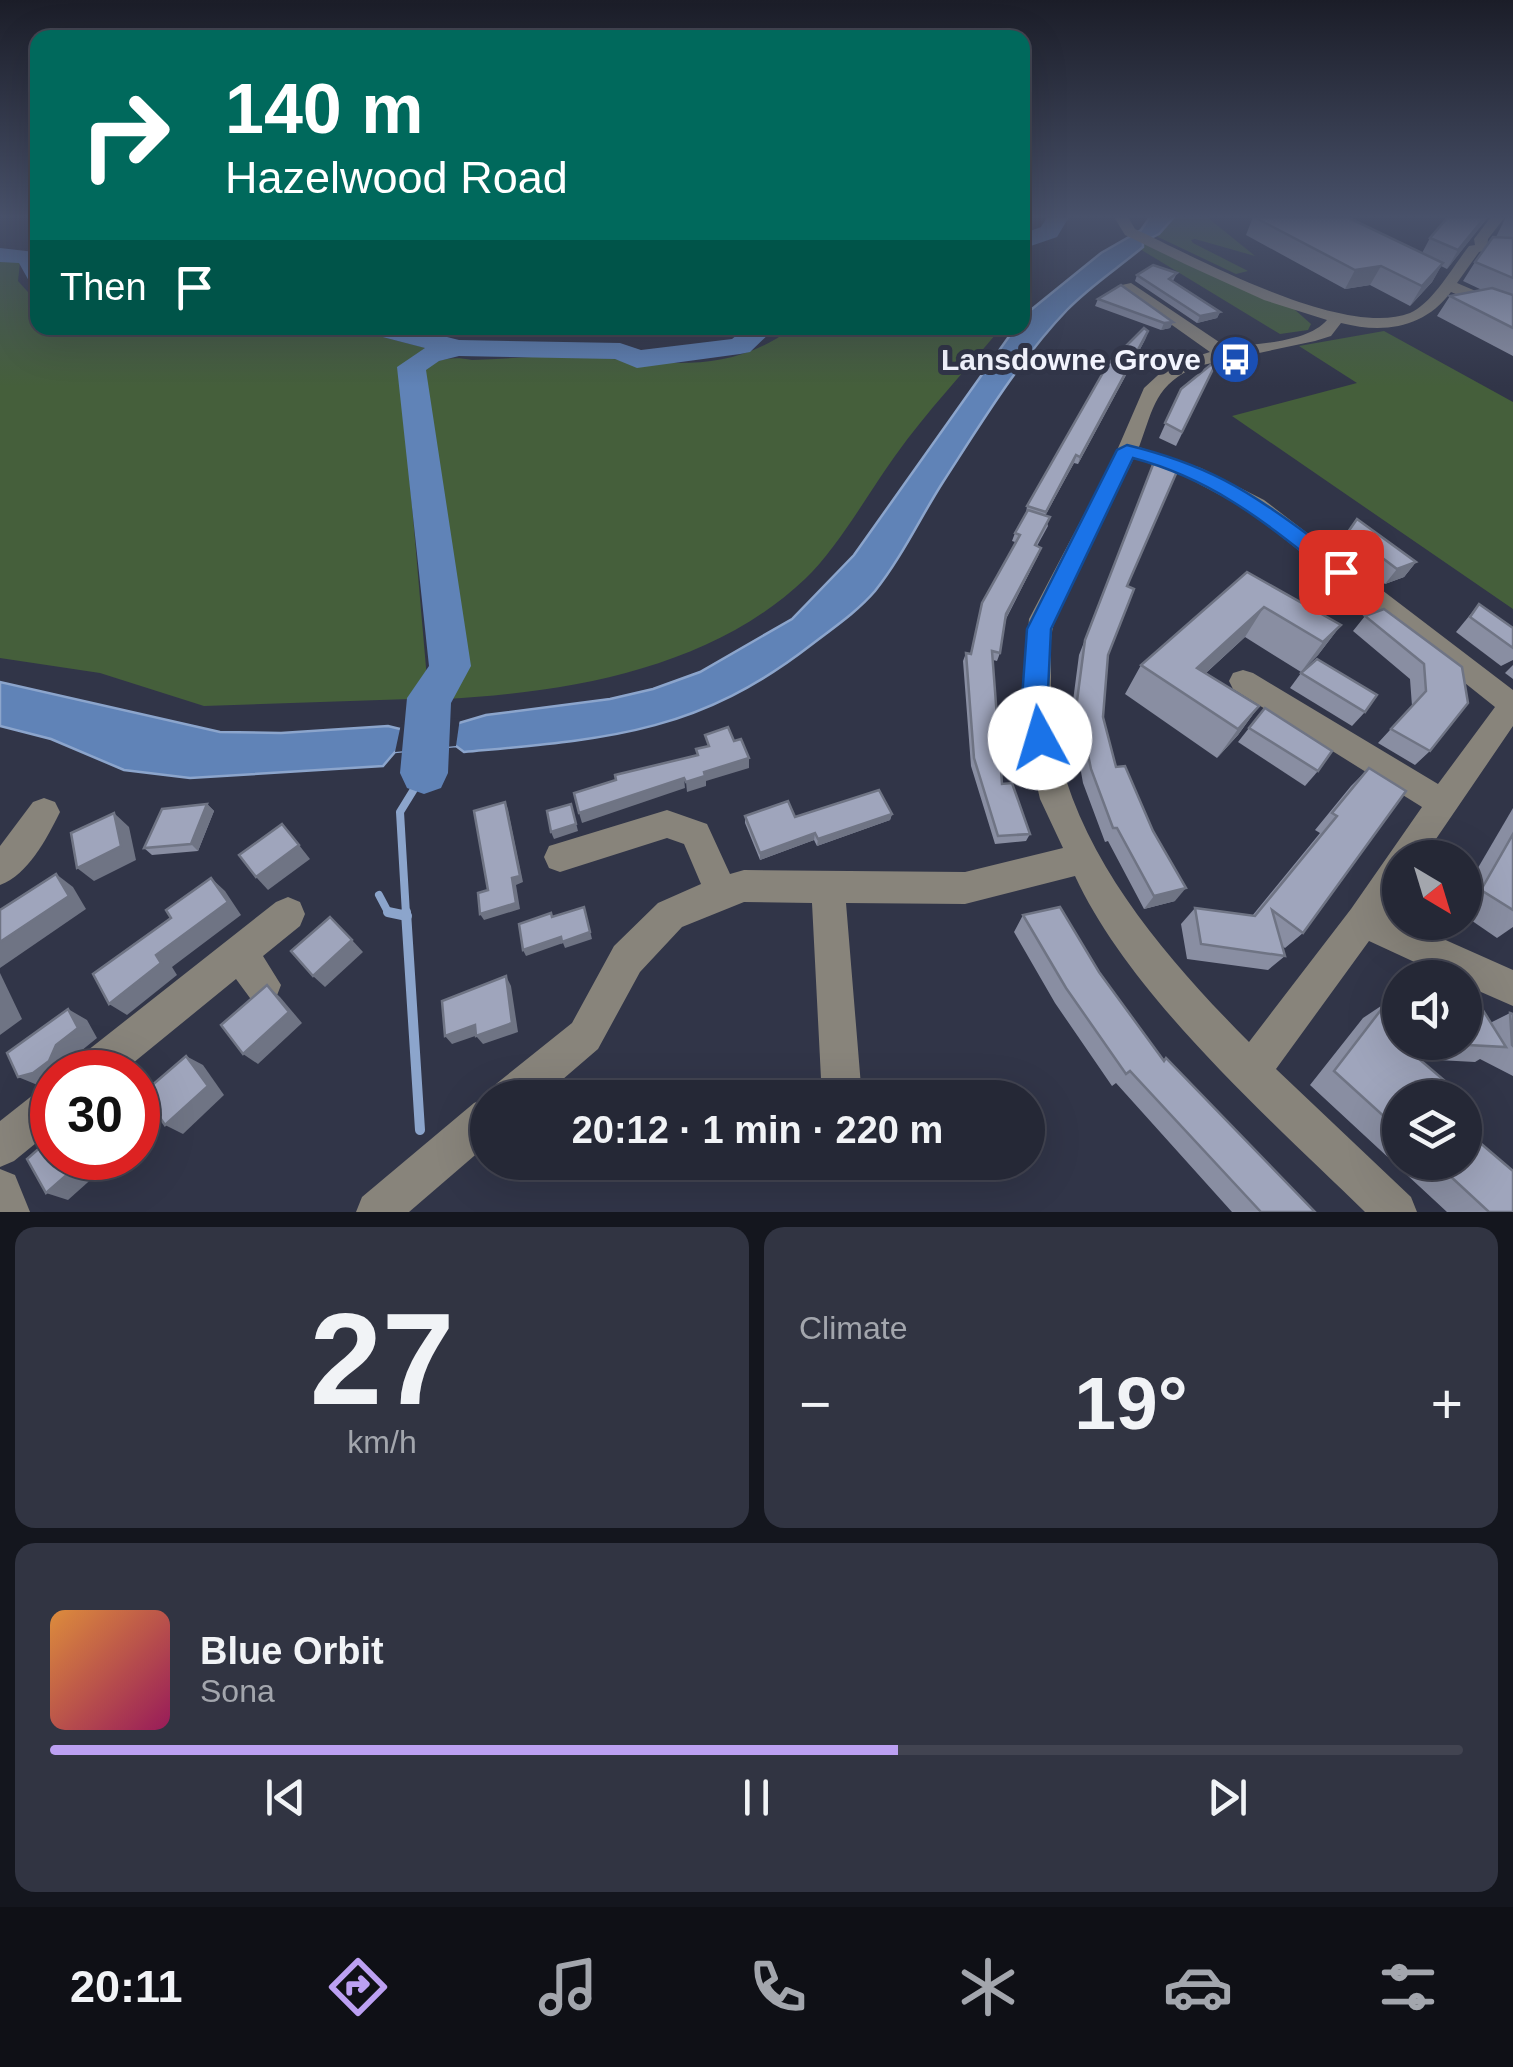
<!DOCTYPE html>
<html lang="en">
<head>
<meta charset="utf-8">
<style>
	:root { --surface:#252836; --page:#313442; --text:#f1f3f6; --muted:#a3a6ad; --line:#424451; --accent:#bca0f2 }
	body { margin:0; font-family:Helvetica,sans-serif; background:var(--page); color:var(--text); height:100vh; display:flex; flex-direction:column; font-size:38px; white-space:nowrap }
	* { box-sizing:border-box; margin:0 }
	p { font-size:32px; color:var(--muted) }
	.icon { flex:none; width:55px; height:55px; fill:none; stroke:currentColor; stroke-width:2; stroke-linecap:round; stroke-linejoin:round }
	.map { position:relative; height:1212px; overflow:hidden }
	.sheet { display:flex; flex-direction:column; gap:15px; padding:15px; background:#14161e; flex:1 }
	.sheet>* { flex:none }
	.top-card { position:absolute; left:30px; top:30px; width:1000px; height:305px; border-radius:20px; box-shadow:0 10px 40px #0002,0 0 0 2px var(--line); background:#00695c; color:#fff; overflow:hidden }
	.needle { width:65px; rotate:142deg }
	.tools { position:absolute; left:1382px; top:840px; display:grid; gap:20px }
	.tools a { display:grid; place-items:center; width:100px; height:100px; border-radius:50%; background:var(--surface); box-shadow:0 10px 40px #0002,0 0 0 2px var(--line); font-size:50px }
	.speed { position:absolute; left:30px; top:1050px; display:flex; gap:20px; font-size:50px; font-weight:700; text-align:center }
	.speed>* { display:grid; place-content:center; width:130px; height:130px; border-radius:50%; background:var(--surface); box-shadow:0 10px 40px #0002,0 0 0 2px var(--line); line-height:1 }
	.speed .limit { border:15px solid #d22; background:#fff; color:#111 }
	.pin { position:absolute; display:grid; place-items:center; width:85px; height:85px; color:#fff; margin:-42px; border-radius:20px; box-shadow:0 5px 15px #0006 }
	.me { position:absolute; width:110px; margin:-55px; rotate:354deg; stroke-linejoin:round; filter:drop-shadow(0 0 8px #0008) }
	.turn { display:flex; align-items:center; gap:35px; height:210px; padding:0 30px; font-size:45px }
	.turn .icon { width:130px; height:130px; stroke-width:2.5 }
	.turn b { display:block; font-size:70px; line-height:85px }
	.then { display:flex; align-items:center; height:95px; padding:0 30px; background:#0003; gap:20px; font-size:38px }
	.big { font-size:75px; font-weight:700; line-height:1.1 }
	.sheet .widget { flex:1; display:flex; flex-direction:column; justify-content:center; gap:15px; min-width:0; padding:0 35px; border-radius:20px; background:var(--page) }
	.sheet .dial { align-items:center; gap:0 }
	.dial b { font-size:130px; line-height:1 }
	.song { display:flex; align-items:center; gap:30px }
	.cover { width:120px; height:120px; border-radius:15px; background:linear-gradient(135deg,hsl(30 70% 55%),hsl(330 70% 35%)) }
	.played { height:10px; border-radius:5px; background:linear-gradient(90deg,var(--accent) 60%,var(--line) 60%) }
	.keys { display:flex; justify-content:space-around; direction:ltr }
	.heat { display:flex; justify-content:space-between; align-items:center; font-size:55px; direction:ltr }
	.sheet .tiles { flex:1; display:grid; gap:15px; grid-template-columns:1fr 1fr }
	.widget:last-child { grid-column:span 2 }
	.trip { position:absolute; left:470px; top:1080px; width:575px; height:100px; border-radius:50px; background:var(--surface); box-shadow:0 10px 40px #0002,0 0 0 2px var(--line); font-weight:700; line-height:100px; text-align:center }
	.dock { display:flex; height:160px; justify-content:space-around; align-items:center; background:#0f1016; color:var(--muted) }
	.dock .icon { width:70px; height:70px }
	.dock .current { color:var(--accent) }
	.dock b { font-size:45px; color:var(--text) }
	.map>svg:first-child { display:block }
	.green { fill:#455f3b }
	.water { fill:#6083b7; stroke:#8ca5cc; stroke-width:2.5 }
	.pier { fill:#313548 }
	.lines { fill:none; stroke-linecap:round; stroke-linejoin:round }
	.stream-far1 { stroke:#8ca5cc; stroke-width:8 }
	.stream { stroke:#8ca5cc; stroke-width:10 }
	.river { fill:#6083b7; fill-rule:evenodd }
	.minor { fill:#88847b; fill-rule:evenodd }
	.wall { fill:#898ea2 }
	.shaded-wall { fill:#6f7484 }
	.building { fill:#9fa5bc; stroke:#6f7484; stroke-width:2.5 }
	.route { fill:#1a73e8; stroke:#114b97; stroke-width:2.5 }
	.labels { text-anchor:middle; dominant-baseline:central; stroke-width:10; stroke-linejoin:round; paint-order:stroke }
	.far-poi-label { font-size:30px; font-weight:bold; fill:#f2f4fe; stroke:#313548; text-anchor:end }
</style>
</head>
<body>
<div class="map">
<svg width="1513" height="1212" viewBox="0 0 1513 1212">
	<rect width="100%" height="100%" fill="#313548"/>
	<g class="green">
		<path d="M1174,217H1207L1255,256L1195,239L1191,240L1193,243L1248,271L1236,274L1156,236Z"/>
		<path d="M1142,243L1294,309L1311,324L1308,330L1280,334L1140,249Z"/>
		<path d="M0,257L20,262L18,281L37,302L38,328H347L434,350L418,354L400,367L427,679L410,699L204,706L100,673L0,658Z"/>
		<path d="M792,328H1001C966,370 927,411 895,456C869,492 837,549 805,579C711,668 572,692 446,699L465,664L420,369C438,359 452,356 472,360C503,359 535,356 566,356C648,358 720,382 792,328Z"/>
		<path d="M1384,331L1513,402V609L1232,416L1357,383L1299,346Z"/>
	</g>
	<path class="water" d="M1150,217H1174L1159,234L1143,242V247C1118,268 1089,287 1067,310C1020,359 980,425 943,482C920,518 902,557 875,591C857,612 833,628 811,645C695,735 604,739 464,752L456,746L395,752L383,766L190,778L124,770L51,739L0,726V682L220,732L281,733L388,726L400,729L459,723L486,715L610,699L653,689L700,672L792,619L854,555L1015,328H1022L1027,313L1101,253L1141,230Z"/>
	<path class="pier" d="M460,718L456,746L395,752L401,724Z"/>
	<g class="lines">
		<g class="stream-far1">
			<path d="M379,895L388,912L398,914"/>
			<path d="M406,914L400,812L424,773"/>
		</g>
		<g class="stream">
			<path d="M388,912L407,916"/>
			<path d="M406,912L420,1130"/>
		</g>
		<g class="river">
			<path d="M1047,217H1069L1057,237L1022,249V234L1041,227Z"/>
			<path d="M0,248L35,252L38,283L29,281L19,263L0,262Z"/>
			<path d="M368,328H411L459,340L620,343L641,350L732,339L746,328H775L750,352L740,354L637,368L615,359L459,356L439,361L426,370L471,666L451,703L448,773L441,788L424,794L407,788L400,773L407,698L429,666L397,367L425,348L371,334Z"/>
		</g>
		<g class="minor">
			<path d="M1114,217H1128L1135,229C1197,258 1344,339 1410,313C1432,304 1454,265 1469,246L1475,245L1474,239L1491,217H1505L1488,239L1487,250L1479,252L1457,283L1513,307V318L1451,292C1424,328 1384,334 1341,323L1331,336L1315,341L1198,366C1155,384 1154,407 1139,447L1201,468L1264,500L1513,690V726L1423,858H1400V893L1387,914L1513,970V1006L1465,985V978H1449L1369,941L1276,1069L1411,1197L1417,1212H1365C1270,1119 1131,997 1075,876L965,904L846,903L862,1098H822L812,903L744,902L682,927L640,972L598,1049L541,1098H490L496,1084L572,1023L614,946L658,903L701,884L684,844L667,838L560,872L549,868L544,857L549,846L667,810L707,824L730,874L744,870L965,872L1063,848L1040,799L1021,716L1029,619L1115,455L1144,388L1169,365L1210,352L1117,286L1131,283L1228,348C1257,343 1307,343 1327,320L1264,300L1187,265L1125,235ZM1134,458L1186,477L1248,510L1495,707L1438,784L1253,673L1243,670L1233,673L1229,681L1233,689L1422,807L1351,909L1249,1042C1152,944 1047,822 1051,677C1051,659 1049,640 1054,623C1067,574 1110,507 1134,458Z"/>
			<path d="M44,798L55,802L60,812C47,838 28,875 0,885V846L33,802Z"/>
			<path d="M288,897L300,902L305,914L300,926L263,956L281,985L276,998L263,1003L250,998L236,979L122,1072H73L78,1058L276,902Z"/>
			<path d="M52,1085V1130L14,1161L0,1167V1121L38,1091Z"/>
			<path d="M488,1097V1144L409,1212H356L362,1197L474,1103Z"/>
			<path d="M0,1169L15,1175L30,1212H0Z"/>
		</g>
	</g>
	<g class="wall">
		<path d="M1253,217L1422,253L1430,238L1488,217L1447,269L1441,266L1432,282L1410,306L1370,285L1345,289L1246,235Z"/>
		<path d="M1506,217H1513V356L1437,316L1450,296L1482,290L1463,281L1475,262L1496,237Z"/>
		<path d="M1177,273L1173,281L1220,312L1217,318L1197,323L1135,281L1137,275Z"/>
		<path d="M1098,299L1173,322L1170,328L1161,330L1095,306Z"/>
		<path d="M1146,338L1078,464L1074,463L1045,516L1048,526L1037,546L1041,548L1038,556L1006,619L1000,653L997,661L993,660L1002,784L1030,834L1026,841L995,844L971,766L963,661L966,653L970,654L1015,542L1012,541L1015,533L1026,514L1027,506Z"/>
		<path d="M1218,359L1176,446L1159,438L1181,389Z"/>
		<path d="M1154,462L1127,586L1108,655L1103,717L1116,767L1175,901L1144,909L1108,841L1105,842L1083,783L1071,716L1079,655Z"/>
		<path d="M1357,519L1416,562L1404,577L1385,584L1338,547Z"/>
		<path d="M1247,572L1341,625L1318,655L1301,672L1245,637L1206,673L1259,706L1238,735L1217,758L1125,694L1141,665Z"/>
		<path d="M1479,604L1513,628V660L1501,666L1456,632Z"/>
		<path d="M1365,616L1462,667L1430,751L1415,765L1378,743L1412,706L1410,679L1353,631Z"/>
		<path d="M1513,665V679L1505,673Z"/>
		<path d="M1301,673L1365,712L1352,726L1290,688Z"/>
		<path d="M1249,728L1318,771L1305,786L1238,742Z"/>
		<path d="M1369,768L1303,933L1285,948L1282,946L1285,956L1268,970L1187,959L1181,924L1195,908L1252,916L1320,833L1315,830L1351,786Z"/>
		<path d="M207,804L214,811L198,851L152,855L144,848Z"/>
		<path d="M1513,808V927L1497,938L1465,916V890Z"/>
		<path d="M892,814L890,820L817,846L814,840L760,860L745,823V816L795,817Z"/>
		<path d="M1023,915L1099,972L1164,1060L1315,1212H1232L1116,1083L1112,1086L1055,1003L1014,932Z"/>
		<path d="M1387,1002L1490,1023L1510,1013L1513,1014V1076L1480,1059L1475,1062L1419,1059L1400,1098V1162H1465L1513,1212H1447L1310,1085L1363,1018Z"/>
	</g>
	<g class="shaded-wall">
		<path d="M1485,217H1488L1447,269L1458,250Z"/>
		<path d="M1443,263L1432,282L1410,306L1422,286Z"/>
		<path d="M1381,266L1370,285L1345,289L1355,270Z"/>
		<path d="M1220,312L1217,318L1197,323L1200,316Z"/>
		<path d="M1173,322L1170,328L1161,330L1164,323Z"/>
		<path d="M1148,331L1146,338L1078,464L1080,457Z"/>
		<path d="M1076,455L1074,463L1043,519L1046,512Z"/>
		<path d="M1041,548L1038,556L1004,622L1006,614Z"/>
		<path d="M1416,562L1404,577L1385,584L1397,569Z"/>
		<path d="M1264,607L1245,637L1184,693L1197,668Z"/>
		<path d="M1341,625L1318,655L1301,672L1323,642Z"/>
		<path d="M1259,706L1238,735L1217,758L1238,729Z"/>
		<path d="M749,758V768L706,781V786L687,792L686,782L704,772Z"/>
		<path d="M684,778L685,788L582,823L579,813Z"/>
		<path d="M505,802L508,809L523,882L516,885L520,909L484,920L480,914L512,878Z"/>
		<path d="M207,804L214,811L198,851L191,844Z"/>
		<path d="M573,811L578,831L554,839L551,832Z"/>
		<path d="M114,813L129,827L136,860L94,881L77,868Z"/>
		<path d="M892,814L890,820L817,846L818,839Z"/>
		<path d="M815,833L814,840L760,860V853Z"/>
		<path d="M299,845L310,859L268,890L256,877Z"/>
		<path d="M56,874L73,887L86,909L0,968V942Z"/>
		<path d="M211,878L225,891L241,915L172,967L177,975L127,1015L109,1004L156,955Z"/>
		<path d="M1186,888L1175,901L1144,909L1154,896Z"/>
		<path d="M584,907L592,939L565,948L563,943L526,956L523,950Z"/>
		<path d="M352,940L363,952L325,987L313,976Z"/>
		<path d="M0,973L22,1019L0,1035Z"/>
		<path d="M506,976L511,986L518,1032L483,1044L476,1036Z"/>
		<path d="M267,985L280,997L302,1023L258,1064L243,1054Z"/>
		<path d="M68,1009L87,1020L97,1038L76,1055L69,1071L67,1072H52V1083L40,1086L18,1077Z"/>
		<path d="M475,1025L481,1034L452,1044L445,1036Z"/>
		<path d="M186,1056L203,1065L224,1095L183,1134L165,1125Z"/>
		<path d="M86,1158H115L68,1200L46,1193Z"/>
	</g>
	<g class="building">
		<path d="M1254,217H1347L1443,263L1422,286L1381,266L1355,270Z"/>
		<path d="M1448,217H1485L1458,250L1430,238Z"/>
		<path d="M1493,237L1513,238V278L1475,262Z"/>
		<path d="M1153,265L1177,273L1169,279L1220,312L1200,316L1137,275Z"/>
		<path d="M1121,285L1173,322L1164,323L1098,299Z"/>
		<path d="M1492,288L1513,295V328L1450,296Z"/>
		<path d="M1144,328L1148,331L1080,457L1076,455L1046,512L1027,506L1108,364Z"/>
		<path d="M1218,359L1182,432L1165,423L1181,389Z"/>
		<path d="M1154,462L1178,469L1127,586L1134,589L1108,655L1103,717L1116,767L1125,766L1153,831L1186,888L1154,896L1117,828H1113L1091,769L1077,701L1085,640Z"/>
		<path d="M1028,510L1050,517L1035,545L1041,548L1006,614L1000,653L992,651L1002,784L1012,783L1030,834L998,836L974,758L966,653L971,654L982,603L1020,535L1015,533Z"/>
		<path d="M1357,519L1416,562L1397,569L1348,532Z"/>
		<path d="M1247,572L1341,625L1323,642L1264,607L1197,668L1259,706L1238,729L1141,665Z"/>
		<path d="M1479,604L1513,628V648L1470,617Z"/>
		<path d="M1384,609L1462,667L1468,703L1430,751L1391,729L1426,691L1424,664L1365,616Z"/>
		<path d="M1317,659L1377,695L1365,712L1301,673Z"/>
		<path d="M1265,708L1332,751L1318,771L1249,728Z"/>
		<path d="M728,727L734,741L741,739L749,758L704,772L705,776L686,782L684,778L579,813L574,793L616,780L615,775L698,755L696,749L709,746L705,735Z"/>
		<path d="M1369,768L1406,791L1303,933L1272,910L1285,956L1201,944L1195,908L1255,916L1337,816L1332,813Z"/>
		<path d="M879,790L892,814L818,839L815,833L760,853L745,816L788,801L795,817Z"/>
		<path d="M505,802L520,876L512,878L516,903L480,914L478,893L488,890L474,811Z"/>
		<path d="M207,804L191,844L144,848L162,809Z"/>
		<path d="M571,804L576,824L551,832L547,811Z"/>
		<path d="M114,813L121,846L77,868L71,833Z"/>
		<path d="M282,824L299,845L256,877L239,855Z"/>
		<path d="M1513,834V910L1481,890Z"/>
		<path d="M56,874L69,896L0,942V910Z"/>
		<path d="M211,878L228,902L156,955L161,963L109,1004L93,974L171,918L166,910Z"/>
		<path d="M584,907L590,932L562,942L561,937L523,950L519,924L551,913L552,917Z"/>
		<path d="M1060,907L1099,972L1164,1061L1166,1058L1315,1212H1261L1130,1071L1126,1074L1066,988L1023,915Z"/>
		<path d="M330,917L352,940L313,976L291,951Z"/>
		<path d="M506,976L512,1023L476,1036L475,1025L445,1036L442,1001Z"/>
		<path d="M267,985L289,1012L243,1054L221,1025Z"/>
		<path d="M1387,1002L1400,1003L1399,1042L1445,1081L1435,1098H1400V1131L1334,1071Z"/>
		<path d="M1465,1004H1479L1506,1047L1412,1042H1465Z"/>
		<path d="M68,1009L78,1028L56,1045L49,1061L33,1073L18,1077L7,1053Z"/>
		<path d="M1510,1013L1513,1014V1046L1512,1045Z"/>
		<path d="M186,1056L208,1086L165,1125L143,1093Z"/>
		<path d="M1465,1130L1513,1171V1212H1489L1435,1162H1465Z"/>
		<path d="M52,1137V1158H86L46,1193L27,1159Z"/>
	</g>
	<linearGradient id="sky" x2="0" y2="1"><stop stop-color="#1b1d28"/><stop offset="0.56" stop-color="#48516a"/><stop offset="1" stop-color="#48516a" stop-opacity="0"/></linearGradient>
	<rect width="1513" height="387" fill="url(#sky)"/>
	<path class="route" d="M1127,445C1205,464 1247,489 1311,537C1325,548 1342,558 1352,572L1349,577H1334C1268,525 1216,480 1133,458L1051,629L1047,712L1053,738L1049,746L1040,749L1031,746L1021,712L1027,629L1117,450Z"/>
	<defs>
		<symbol id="bus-disc" viewBox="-11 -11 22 22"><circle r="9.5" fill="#1a4fb4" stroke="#313548"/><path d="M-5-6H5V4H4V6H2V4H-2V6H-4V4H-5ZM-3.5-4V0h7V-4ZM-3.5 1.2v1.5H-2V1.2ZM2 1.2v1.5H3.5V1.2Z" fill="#fff"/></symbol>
	</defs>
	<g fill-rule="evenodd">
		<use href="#bus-disc" x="1208" y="332" width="55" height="55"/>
	</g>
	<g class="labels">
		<g class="far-poi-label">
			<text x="1201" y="359">Lansdowne Grove</text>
		</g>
	</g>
</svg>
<div class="tools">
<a><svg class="needle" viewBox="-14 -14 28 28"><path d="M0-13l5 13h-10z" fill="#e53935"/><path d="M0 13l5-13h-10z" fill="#a3a6ad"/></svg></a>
<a><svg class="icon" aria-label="sound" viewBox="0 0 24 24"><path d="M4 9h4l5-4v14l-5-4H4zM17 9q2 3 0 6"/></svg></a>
<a><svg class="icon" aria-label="layers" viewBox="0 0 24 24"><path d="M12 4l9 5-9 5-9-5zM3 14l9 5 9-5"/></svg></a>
</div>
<div class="speed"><div class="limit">30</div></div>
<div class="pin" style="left:1341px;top:572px;background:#d93025"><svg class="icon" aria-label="arrive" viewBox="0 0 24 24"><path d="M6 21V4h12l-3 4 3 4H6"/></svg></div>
<svg class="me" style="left:1040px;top:738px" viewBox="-20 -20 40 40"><circle r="19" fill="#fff"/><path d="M0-13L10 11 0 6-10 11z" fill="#1a73e8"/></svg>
<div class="trip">20:12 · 1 min · 220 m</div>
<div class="top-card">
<div class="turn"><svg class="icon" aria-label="right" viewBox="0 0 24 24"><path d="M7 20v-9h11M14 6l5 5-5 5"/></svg><div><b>140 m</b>Hazelwood Road</div></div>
<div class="then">Then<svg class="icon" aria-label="arrive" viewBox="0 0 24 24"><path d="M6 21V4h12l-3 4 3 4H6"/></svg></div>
</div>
</div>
<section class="sheet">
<div class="tiles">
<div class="widget dial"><b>27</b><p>km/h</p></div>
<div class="widget"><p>Climate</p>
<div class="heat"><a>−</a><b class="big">19°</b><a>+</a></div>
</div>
<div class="widget">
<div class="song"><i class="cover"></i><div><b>Blue Orbit</b><p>Sona</p></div></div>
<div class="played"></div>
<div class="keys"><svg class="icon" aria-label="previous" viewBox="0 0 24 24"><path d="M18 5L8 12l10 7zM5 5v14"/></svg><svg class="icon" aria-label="pause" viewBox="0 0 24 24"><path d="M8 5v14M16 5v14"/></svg><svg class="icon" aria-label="next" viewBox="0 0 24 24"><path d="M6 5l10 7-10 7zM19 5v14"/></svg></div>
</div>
</div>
</section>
<nav class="dock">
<b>20:11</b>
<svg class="icon current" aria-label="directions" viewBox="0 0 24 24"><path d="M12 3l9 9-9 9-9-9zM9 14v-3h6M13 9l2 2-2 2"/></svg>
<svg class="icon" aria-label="music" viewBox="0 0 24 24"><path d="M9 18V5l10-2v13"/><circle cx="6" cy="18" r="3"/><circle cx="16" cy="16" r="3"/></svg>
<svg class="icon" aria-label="phone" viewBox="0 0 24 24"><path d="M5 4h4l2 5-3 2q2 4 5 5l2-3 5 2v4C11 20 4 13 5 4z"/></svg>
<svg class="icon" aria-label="climate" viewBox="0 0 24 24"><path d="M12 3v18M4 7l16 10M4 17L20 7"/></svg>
<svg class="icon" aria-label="car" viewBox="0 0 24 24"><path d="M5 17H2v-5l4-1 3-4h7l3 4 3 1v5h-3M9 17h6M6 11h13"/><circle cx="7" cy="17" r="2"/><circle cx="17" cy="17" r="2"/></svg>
<svg class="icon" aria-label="filters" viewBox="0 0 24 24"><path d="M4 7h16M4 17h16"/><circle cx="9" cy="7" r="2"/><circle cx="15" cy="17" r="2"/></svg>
</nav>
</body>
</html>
